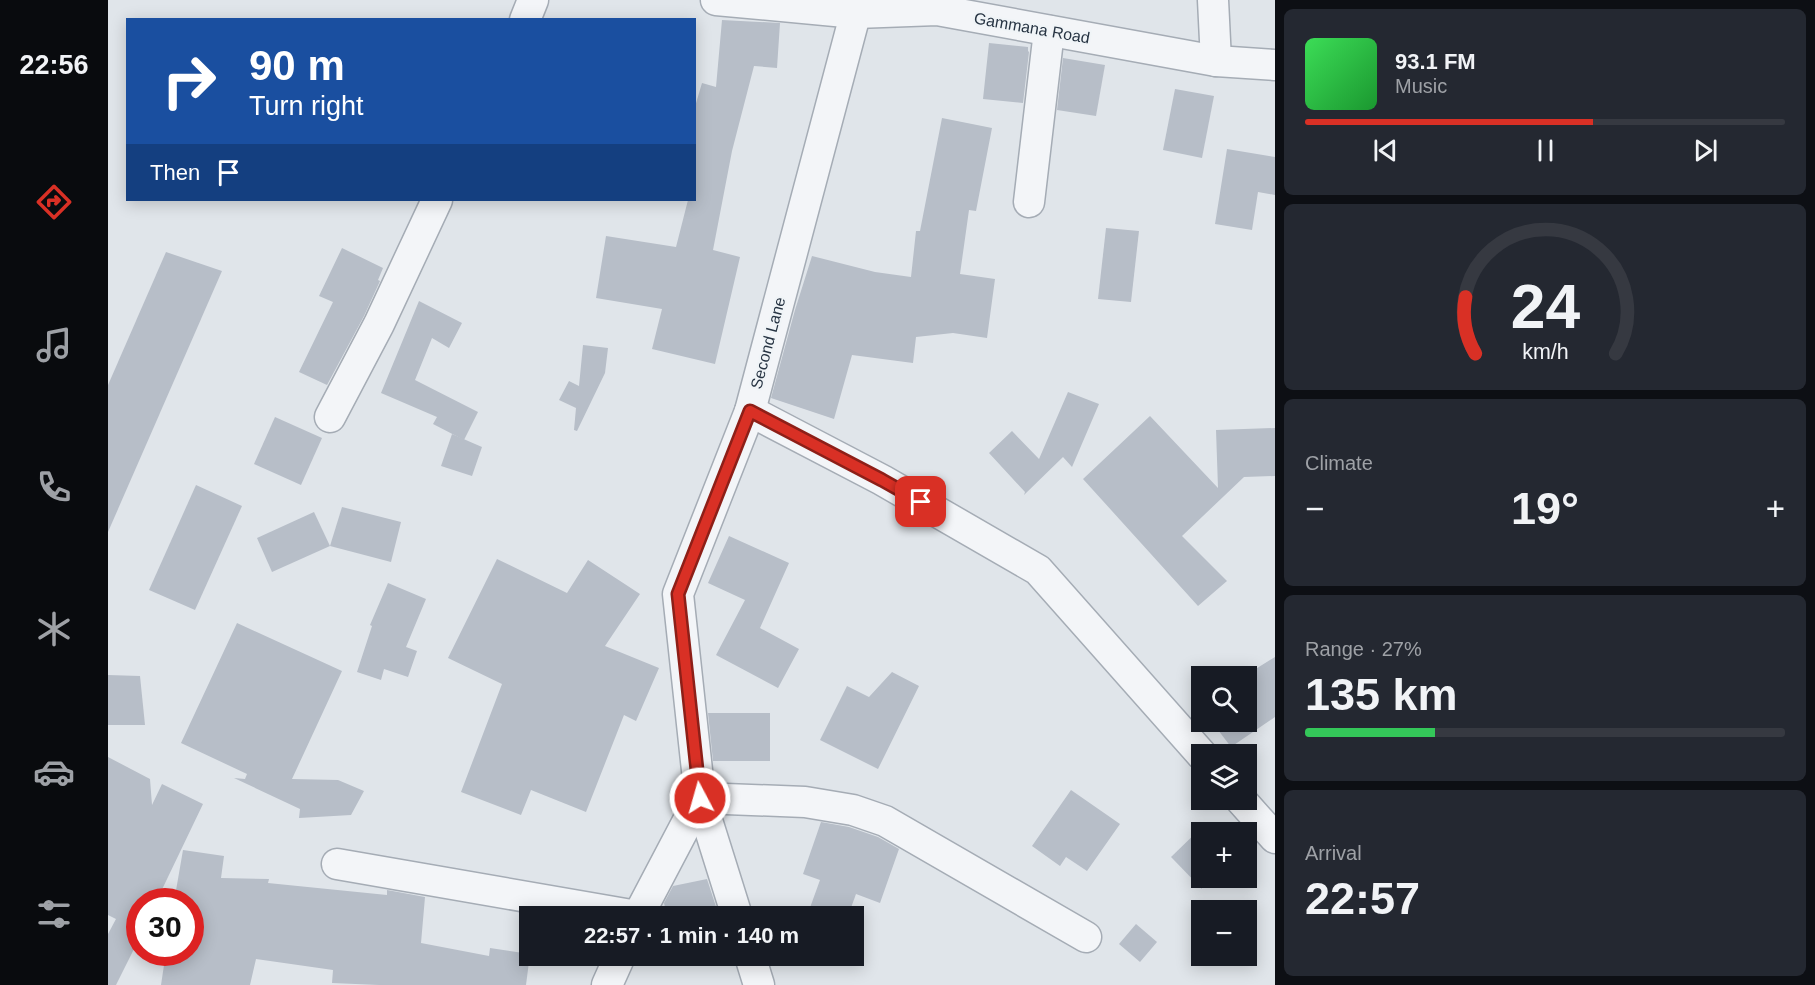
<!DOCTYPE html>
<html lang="en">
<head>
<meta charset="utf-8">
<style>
	:root { --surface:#171b24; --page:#242831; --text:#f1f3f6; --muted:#9ea1a6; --line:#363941; --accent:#d93025 }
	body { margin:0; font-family:Arial,sans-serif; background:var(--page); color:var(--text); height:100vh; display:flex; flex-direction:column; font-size:22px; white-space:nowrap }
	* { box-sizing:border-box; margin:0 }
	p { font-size:20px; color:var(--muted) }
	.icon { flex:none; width:33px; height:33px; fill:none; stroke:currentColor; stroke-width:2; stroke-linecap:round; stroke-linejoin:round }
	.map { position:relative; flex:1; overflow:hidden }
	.panel { display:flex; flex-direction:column; gap:9px; padding:9px; background:#0d0f14; width:540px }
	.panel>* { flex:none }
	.top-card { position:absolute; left:18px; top:18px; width:570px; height:183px; border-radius:0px; box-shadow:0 3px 15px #0003; background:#1a4fa0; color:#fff; overflow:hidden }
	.controls { position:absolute; left:1083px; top:666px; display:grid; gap:12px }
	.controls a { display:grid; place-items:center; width:66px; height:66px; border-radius:0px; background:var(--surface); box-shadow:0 3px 15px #0003; font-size:30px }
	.speed { position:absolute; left:18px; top:888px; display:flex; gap:12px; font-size:30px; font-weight:700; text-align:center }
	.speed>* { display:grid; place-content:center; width:78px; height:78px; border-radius:50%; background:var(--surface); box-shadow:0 3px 15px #0003; line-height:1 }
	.speed .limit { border:9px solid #d22; background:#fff; color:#111 }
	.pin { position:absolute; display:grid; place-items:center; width:51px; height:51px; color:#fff; margin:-26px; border-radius:12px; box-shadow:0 3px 9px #0006 }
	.me { position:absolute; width:66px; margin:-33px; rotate:354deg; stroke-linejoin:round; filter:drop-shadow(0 0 4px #0008) }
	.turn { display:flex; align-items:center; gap:21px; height:126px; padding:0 24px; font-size:27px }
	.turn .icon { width:78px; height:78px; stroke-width:2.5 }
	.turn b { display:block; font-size:42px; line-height:51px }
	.then { display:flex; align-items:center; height:57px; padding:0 24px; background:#0003; gap:12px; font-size:22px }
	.big { font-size:45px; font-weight:600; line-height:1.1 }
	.panel .card { flex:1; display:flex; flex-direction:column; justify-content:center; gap:9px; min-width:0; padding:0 21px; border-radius:9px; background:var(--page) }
	.panel .dial { align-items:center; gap:0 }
	.dial svg { height:156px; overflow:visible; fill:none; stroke:var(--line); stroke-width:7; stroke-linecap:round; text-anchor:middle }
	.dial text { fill:var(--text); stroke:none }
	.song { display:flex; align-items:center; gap:18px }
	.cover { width:72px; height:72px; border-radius:9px; background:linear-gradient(135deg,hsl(130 70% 55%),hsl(130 70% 35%)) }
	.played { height:6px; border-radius:3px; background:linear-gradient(90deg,var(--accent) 60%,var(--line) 60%) }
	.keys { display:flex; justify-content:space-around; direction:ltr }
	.heat { display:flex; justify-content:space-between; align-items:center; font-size:33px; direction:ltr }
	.charge { height:9px; border-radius:4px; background:linear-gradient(90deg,#34c759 27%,var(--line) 0) }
	.trip { position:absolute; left:411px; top:906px; width:345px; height:60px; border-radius:0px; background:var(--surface); box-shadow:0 3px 15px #0003; font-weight:600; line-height:60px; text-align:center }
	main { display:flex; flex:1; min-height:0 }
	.tab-bar { display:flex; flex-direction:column; width:108px; justify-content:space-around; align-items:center; background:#090b0e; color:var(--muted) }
	.tab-bar .icon { width:42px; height:42px }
	.tab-bar .active { color:var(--accent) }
	.tab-bar b { font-size:27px; color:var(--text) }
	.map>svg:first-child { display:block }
	.building { fill:#b7bec8 }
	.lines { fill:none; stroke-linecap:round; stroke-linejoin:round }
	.street-casing { stroke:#a5acb5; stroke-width:33 }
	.street { stroke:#f3f5f8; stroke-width:30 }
	.route-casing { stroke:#8d1f18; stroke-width:15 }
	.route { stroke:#d93025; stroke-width:10 }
	.labels { text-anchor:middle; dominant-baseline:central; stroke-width:4.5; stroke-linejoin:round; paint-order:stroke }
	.street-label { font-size:16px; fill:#273443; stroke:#f0f4f7 }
</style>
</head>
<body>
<main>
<nav class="tab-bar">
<b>22:56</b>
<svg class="icon active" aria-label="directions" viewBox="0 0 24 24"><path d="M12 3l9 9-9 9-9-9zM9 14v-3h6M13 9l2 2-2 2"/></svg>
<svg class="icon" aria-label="music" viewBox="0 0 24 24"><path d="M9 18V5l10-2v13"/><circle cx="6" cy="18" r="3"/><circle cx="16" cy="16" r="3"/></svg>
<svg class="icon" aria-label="phone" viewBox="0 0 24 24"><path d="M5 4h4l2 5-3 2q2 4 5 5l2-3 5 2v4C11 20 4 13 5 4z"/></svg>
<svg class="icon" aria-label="climate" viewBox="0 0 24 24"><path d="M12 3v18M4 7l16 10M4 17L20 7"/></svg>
<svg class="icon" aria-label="car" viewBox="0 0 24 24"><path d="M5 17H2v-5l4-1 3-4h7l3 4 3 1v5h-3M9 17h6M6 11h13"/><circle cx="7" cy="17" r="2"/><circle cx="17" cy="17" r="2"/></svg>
<svg class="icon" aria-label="filters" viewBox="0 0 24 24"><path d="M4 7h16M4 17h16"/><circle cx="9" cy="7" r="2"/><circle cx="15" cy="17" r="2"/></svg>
</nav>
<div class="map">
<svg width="1167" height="985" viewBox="0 0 1167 985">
	<rect width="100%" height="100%" fill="#e0e5ea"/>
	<g class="building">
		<path d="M614,20L672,23L669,68L646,66L624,151L605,250L632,257L607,364L544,349L554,309L488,298L498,236L568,247L580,200H586V110L594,83L608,87Z"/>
		<path d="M881,43L920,47V51L921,52L915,103L875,99Z"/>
		<path d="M955,58L997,65L988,116L949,110Z"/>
		<path d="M1067,89L1106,96L1094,158L1055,150Z"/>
		<path d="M834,118L884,128L868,211L861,210L852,274L887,279L879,338L845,333L808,337L805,363L744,355L726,419L663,398L687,310L704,256L767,272L803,277L808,231H812Z"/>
		<path d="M1119,149L1167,157V195L1150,192L1144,230L1107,224Z"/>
		<path d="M998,228L1031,231L1023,302L990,299Z"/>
		<path d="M234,248L275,268L270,280L272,281L256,316L219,385L191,372L225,302L211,296Z"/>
		<path d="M58,252L114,271L0,532V385Z"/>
		<path d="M311,301L354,323L341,348L324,338L307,380L370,412L356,440L325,424L329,417L273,393Z"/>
		<path d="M475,345L500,348L497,373L469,431L466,430L468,408L451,400L461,381L471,386Z"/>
		<path d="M960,392L991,404L964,467L955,457L916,495L917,492L881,453L904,431L931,459Z"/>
		<path d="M1042,416L1110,488L1108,430L1167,428V476L1136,477L1074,536L1119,581L1090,606L975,479Z"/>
		<path d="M167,417L214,438L193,485L146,464Z"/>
		<path d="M344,434L374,447L364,476L333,466Z"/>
		<path d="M88,485L134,506L87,610L41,590Z"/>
		<path d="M234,507L293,522L283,562L222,546Z"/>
		<path d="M206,512L222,546L164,572L149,538Z"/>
		<path d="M621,536L681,563L652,628L691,649L670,688L608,655L637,600L600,583Z"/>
		<path d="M389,559L459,593L480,560L532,594L497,646L551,668L528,721L516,715L478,812L423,790L413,815L353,792L394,684L340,658Z"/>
		<path d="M280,583L318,599L298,647L309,651L300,677L276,669L273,680L249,672L264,626L262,625Z"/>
		<path d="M129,623L234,671L184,779L230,780L256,791L243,815L191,818L192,809L126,778L137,779L139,774L73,743Z"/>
		<path d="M1167,657V717L1123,747L1104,722H1138V675Z"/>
		<path d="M784,672L811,686L770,769L712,740L739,686L761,697Z"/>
		<path d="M0,675L32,676L37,725H0Z"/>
		<path d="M600,713H662V761H605Z"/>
		<path d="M0,757L42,779L44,805L54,784L95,804L48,902H32V937L8,985H0V934L8,919L0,915Z"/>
		<path d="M963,790L1012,824L979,871L958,857L952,866L924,846Z"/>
		<path d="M713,822L741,827L770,837L791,849L772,903L748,894L740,916H699L712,880L695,874Z"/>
		<path d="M1094,827V889L1063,857Z"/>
		<path d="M75,850L116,856L113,878L161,879L160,883L279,895V890L317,897L313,943L381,956L382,948L422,954L418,985H271L224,983L225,970L148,959L142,985H53L58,952H82V902H66Z"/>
		<path d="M599,879L611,916H559L556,903L565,886Z"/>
		<path d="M1028,924L1049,942L1032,962L1011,944Z"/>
	</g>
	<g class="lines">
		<defs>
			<g id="street">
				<path d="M608,0L748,13L829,10L1108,61L1167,65"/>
				<path d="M1105,0L1108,61"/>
				<path d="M417,20L425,0"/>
				<path d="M921,202L941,31"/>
				<path d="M642,411L774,480L930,570L1094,755"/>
				<path d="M222,417L271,324L329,200"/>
				<path d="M1133,800L1167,838"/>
				<path d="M229,864L529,916"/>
				<path d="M530,916L592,798L570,594L642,411L751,0"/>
				<path d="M629,916L592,798L697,802L745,810L777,821L978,937"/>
				<path d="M642,956L651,985"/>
				<path d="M499,985L512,956"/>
			</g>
		</defs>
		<use href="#street" class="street-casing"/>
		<use href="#street" class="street"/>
	</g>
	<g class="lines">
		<defs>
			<path id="route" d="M592,798L570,594L642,411L774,480L813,502"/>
		</defs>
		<use href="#route" class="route-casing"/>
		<use href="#route" class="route"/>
	</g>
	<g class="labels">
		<g class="street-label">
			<text transform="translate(924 28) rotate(10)">Gammana Road</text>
			<text transform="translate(660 343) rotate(-75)">Second Lane</text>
		</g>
	</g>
</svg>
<div class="controls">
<a><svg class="icon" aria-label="search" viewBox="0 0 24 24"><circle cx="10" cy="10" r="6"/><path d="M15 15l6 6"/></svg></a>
<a><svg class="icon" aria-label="layers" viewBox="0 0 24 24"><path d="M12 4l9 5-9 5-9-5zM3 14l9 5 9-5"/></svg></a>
<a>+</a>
<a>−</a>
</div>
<div class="speed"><div class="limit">30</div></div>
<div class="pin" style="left:813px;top:502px;background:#d93025"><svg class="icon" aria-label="arrive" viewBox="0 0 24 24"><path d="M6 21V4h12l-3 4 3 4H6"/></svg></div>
<svg class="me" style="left:592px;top:798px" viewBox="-20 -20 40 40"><circle r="17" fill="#d93025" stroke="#fff" stroke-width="3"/><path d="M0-11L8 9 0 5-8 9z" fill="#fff"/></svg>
<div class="trip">22:57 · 1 min · 140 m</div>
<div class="top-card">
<div class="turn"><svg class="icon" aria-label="right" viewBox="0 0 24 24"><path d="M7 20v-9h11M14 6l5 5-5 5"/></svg><div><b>90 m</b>Turn right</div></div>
<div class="then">Then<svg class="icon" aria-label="arrive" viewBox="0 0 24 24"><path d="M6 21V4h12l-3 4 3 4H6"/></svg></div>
</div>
</div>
<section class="panel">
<div class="card">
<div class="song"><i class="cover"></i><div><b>93.1 FM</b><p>Music</p></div></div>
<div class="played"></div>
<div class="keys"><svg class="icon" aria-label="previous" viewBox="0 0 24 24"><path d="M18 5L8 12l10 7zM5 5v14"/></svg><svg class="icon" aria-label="pause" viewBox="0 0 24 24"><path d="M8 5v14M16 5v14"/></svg><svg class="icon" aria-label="next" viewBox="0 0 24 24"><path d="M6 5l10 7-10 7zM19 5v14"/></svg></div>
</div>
<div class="card dial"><svg viewBox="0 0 100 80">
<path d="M14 69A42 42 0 1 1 86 69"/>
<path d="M14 69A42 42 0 0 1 9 40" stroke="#d93025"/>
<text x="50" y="56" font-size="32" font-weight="700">24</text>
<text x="50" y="72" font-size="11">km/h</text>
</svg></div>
<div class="card"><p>Climate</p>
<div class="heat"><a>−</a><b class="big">19°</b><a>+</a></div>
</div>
<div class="card"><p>Range · 27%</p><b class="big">135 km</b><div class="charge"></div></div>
<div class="card"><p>Arrival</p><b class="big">22:57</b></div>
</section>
</main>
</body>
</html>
